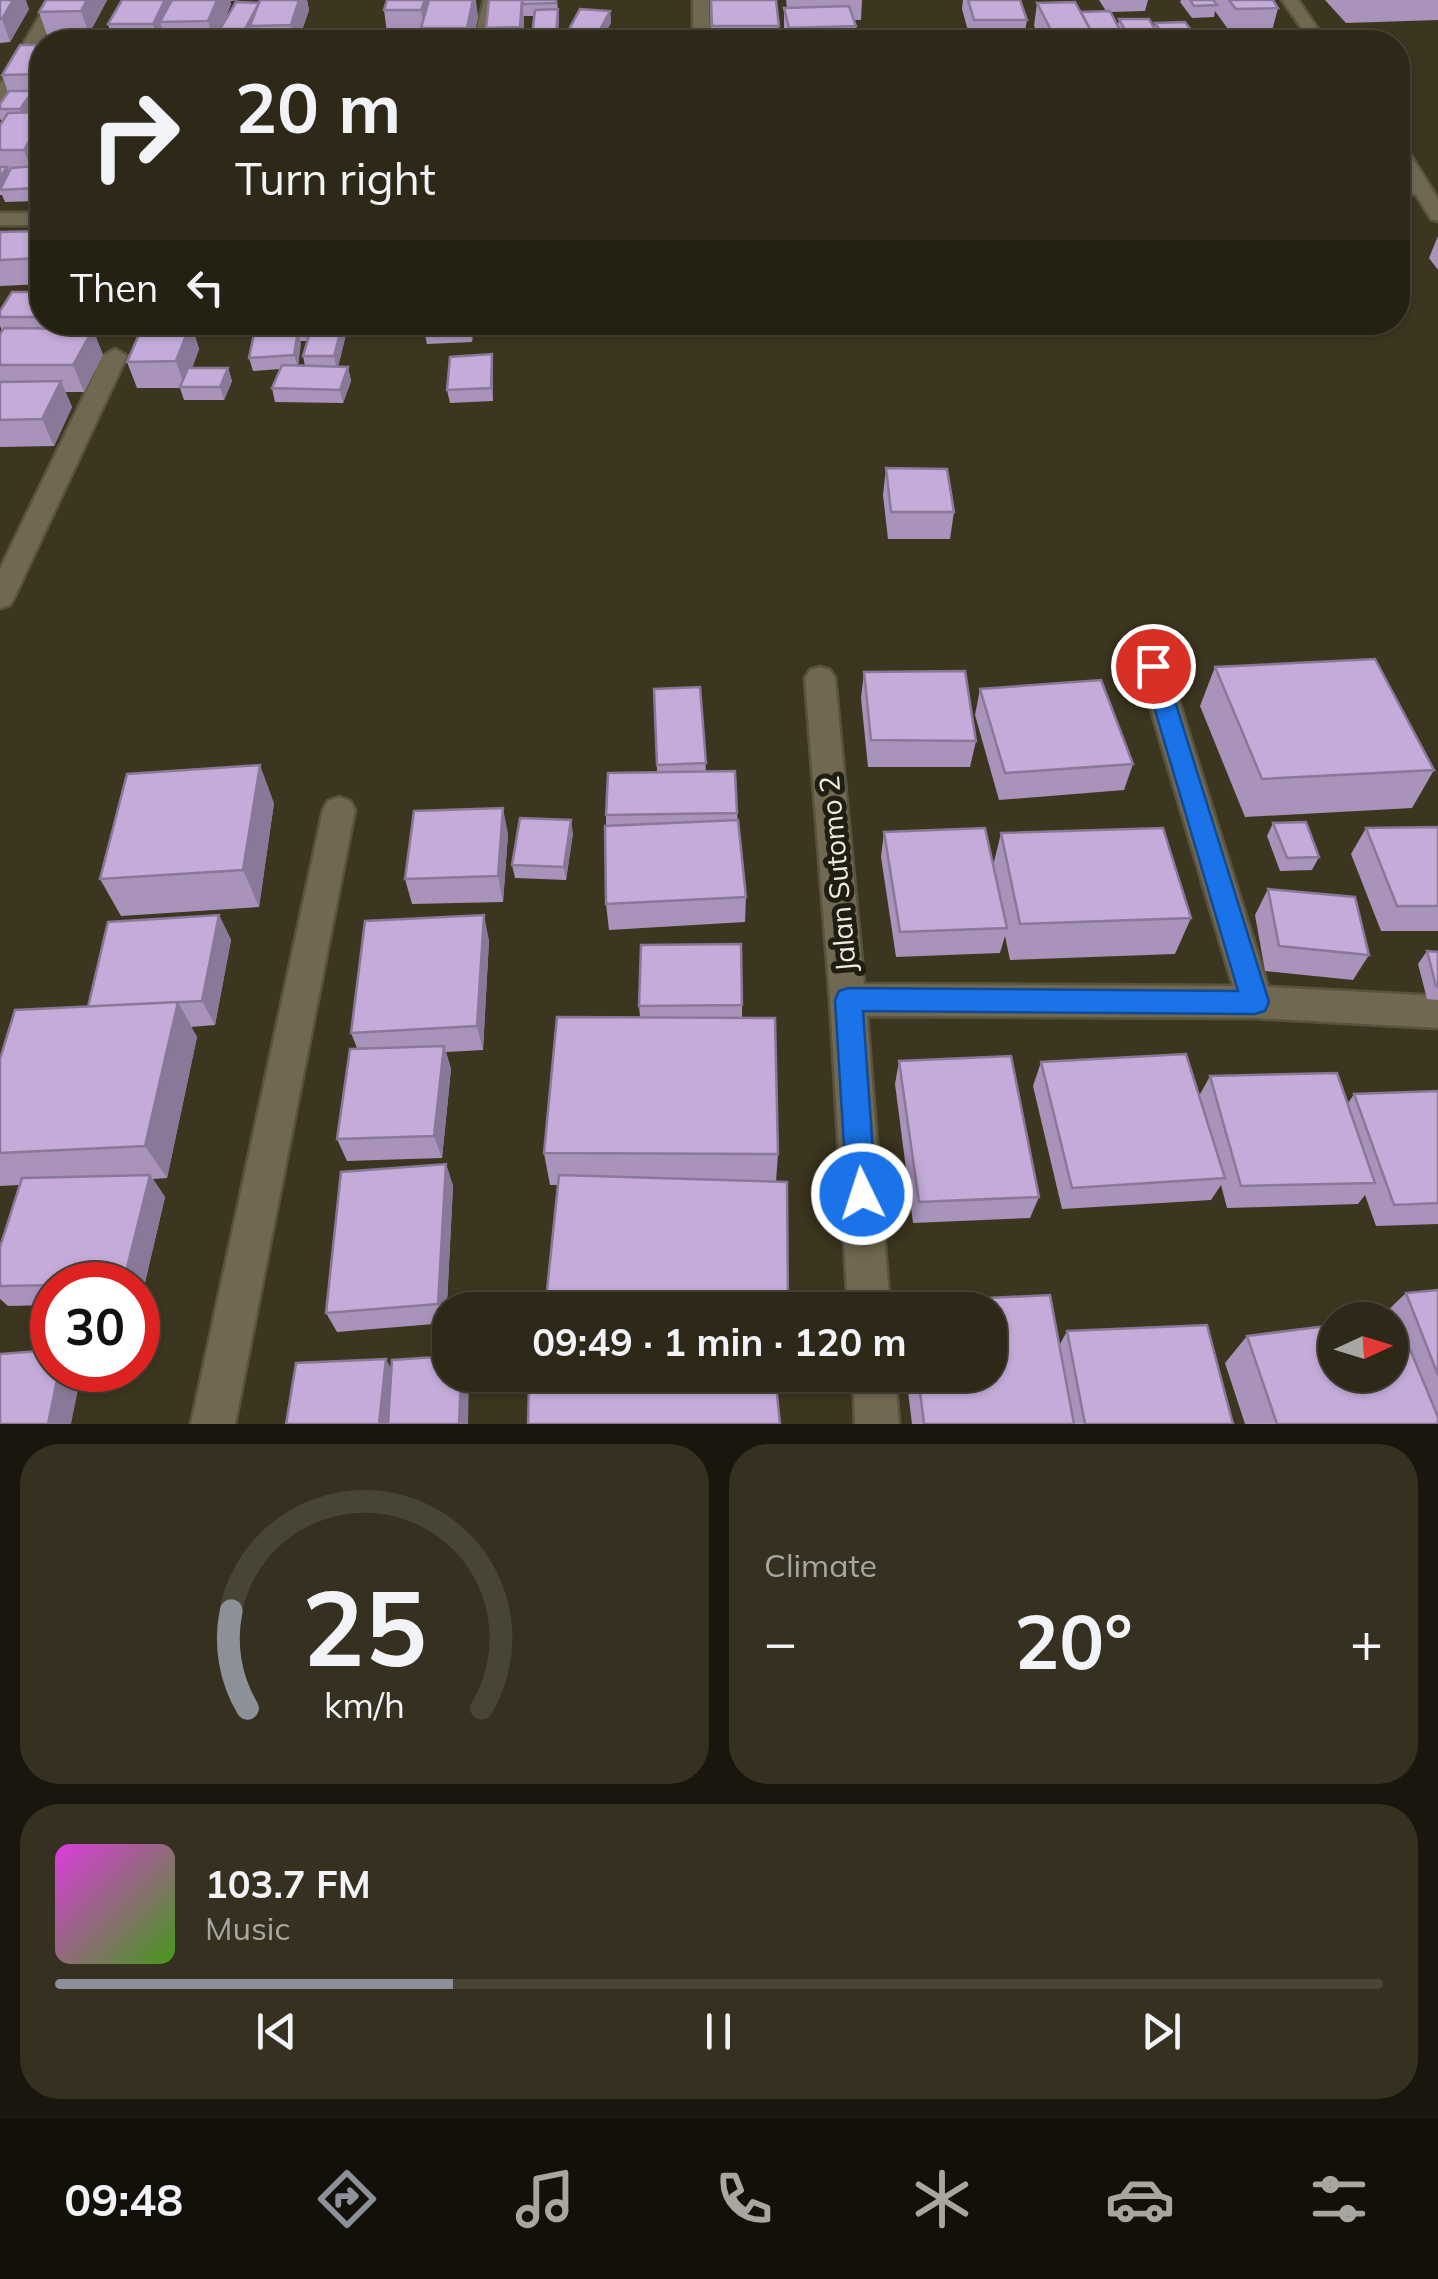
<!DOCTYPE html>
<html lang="en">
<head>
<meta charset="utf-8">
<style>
	:root { --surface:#2d2817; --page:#353020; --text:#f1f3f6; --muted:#a7a6a1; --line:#484436; --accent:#8c9099 }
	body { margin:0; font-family:Mulish,sans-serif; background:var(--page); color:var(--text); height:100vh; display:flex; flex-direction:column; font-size:38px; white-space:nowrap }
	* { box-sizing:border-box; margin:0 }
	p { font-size:32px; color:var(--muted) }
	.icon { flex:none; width:55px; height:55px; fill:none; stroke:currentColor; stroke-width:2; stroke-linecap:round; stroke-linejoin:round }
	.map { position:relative; height:1424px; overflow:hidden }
	.sheet { display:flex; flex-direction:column; gap:20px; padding:20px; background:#19160d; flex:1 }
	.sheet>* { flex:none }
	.banner { position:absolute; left:30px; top:30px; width:1380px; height:305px; border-radius:40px; box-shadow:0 2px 8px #0004,0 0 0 2px var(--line); background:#2d2817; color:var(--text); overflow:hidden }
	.needle { width:65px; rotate:86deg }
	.tools { position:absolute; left:1318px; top:1302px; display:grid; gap:20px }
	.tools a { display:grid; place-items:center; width:90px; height:90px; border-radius:50%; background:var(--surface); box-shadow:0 2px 8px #0004,0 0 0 2px var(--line); font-size:50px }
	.speed { position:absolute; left:30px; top:1262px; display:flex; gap:20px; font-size:50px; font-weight:700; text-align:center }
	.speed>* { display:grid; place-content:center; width:130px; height:130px; border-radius:50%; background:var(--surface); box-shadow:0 2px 8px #0004,0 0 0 2px var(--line); line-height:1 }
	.speed .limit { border:15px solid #d22; background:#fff; color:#111 }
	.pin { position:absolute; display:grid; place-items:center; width:85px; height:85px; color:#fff; margin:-42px; border:5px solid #fff; border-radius:50%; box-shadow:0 2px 10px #0007 }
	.me { position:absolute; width:110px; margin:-55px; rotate:356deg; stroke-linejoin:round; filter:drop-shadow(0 0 8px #0008) }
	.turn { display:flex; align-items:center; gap:35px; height:210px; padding:0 40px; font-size:45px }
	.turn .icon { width:130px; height:130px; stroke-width:2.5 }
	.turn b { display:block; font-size:70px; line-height:85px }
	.then { display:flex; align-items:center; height:95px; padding:0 40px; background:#0003; gap:20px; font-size:38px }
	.big { font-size:75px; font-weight:700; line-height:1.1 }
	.sheet .widget { flex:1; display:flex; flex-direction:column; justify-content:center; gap:15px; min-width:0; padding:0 35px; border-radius:40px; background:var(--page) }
	.sheet .dial { align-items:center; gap:0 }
	.dial svg { height:260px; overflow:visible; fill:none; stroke:var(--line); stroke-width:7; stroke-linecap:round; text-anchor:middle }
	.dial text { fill:var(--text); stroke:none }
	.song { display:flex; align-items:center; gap:30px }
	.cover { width:120px; height:120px; border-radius:15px; background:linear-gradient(135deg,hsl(300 70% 55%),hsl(100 70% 35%)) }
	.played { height:10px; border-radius:5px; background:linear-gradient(90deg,var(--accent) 30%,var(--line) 30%) }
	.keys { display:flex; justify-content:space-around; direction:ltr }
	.heat { display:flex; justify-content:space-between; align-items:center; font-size:55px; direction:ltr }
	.sheet .tiles { flex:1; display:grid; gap:20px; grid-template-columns:1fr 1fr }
	.widget:last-child { grid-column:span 2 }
	.trip { position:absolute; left:432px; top:1292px; width:575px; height:100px; border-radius:40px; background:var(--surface); box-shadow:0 2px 8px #0004,0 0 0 2px var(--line); font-weight:700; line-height:100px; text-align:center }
	.menu { display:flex; height:160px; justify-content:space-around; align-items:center; background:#121009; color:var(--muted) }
	.menu .icon { width:70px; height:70px }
	.menu .on { color:var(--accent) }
	.menu b { font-size:45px; color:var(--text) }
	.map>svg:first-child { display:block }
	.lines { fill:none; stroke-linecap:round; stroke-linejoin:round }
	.service-casing { stroke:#58523f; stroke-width:4 }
	.minor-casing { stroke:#58523f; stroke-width:5 }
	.service { fill:#706851; fill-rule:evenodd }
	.minor { fill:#706851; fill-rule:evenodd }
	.wall { fill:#a993bb; fill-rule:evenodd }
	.shaded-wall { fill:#897898 }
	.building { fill:#c4abd9; stroke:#897898; stroke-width:2.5 }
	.route { fill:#1a73e8; stroke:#114b97; stroke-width:2.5 }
	.labels { text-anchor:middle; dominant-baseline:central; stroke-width:10; stroke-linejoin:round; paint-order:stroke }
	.street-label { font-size:28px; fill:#efebde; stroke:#201d13 }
</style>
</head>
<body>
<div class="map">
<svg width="1438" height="1424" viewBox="0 0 1438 1424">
	<rect width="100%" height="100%" fill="#3c351f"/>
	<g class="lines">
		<defs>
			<path id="service" d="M1419,184L1426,186V194L1398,195V185Z"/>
			<g id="minor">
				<path d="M49,0H65L9,100L0,106V84Z"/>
				<path d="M484,0H500L490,42H473Z"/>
				<path d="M693,0H709L710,42H693Z"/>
				<path d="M1282,0H1298L1327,42H1311Z"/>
				<path d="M1398,144L1405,146L1438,199V221L1431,219L1398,165Z"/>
				<rect x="0" y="213" width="42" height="12"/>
				<path d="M115,349L127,356L14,598L10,605L0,608V569L103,356Z"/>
				<path d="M1153,655L1163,659L1168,666L1268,987L1438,996V1028L1255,1018L867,1016L890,1310H848L830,1000L805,678L810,670L820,667L830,670L835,678L864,984L1233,986L1138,666L1143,659Z"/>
				<path d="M339,797L350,801L355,810L235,1424H191L323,810L328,801Z"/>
				<path d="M853,1375H895L899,1424H855Z"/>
			</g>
		</defs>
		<use href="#service" class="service-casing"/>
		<use href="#minor" class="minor-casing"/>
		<use href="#service" class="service"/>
		<use href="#minor" class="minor"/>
	</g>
	<g class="wall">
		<path d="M0,0L29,9L10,42L0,43Z"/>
		<path d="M107,0L89,34L47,35L39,12Z"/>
		<path d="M122,0H241L230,1L231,4L224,22L259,3L260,0H307L309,10L298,42H103H113L108,24Z"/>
		<path d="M387,0L478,17L472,42H423L422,33H387L384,10Z"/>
		<path d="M489,0H557L559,21L557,42H532L534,16H524L523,42H488L486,28Z"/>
		<path d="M710,0L779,26L778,42H711Z"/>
		<path d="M786,0H862L861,20H854L856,26L854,42H786L784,31V8H787Z"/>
		<path d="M963,0H1020L1027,20L1023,42H971L962,9Z"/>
		<path d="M1099,0H1148L1145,11L1110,12L1118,25L1119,19L1154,28L1155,23L1200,42H1122L1121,40V42H1042L1034,26L1037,3L1081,12L1106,11Z"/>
		<path d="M1181,0H1213L1214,2L1215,0H1273L1278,8L1272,31L1230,32L1215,11L1214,17L1192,18L1180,2Z"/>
		<path d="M1325,0H1438V20L1346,23Z"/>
		<path d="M610,11L611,23L600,42H568L567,33Z"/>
		<path d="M42,45V210L39,201L5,202L2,195H0V124L2,121L0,119V104L8,92L2,75Z"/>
		<path d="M42,229V284L0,286V232L42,231Z"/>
		<path d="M1438,236V270L1429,258Z"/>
		<path d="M42,292V322H95L92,329L103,355L84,392H65L72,407L54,446L0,447V334L2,331L0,326V311Z"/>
		<path d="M124,322H200L194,333L199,349L192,368H228L232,381L224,400H184L180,388H137L127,362L140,333H128Z"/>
		<path d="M201,322H246L241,335H204Z"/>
		<path d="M349,322L338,367H348L351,381L343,403L275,402L272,388L280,369L253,371L249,358L267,333L266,328ZM300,341H307L303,356L305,366H298Z"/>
		<path d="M355,322H384L383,324H355Z"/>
		<path d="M384,322H424L422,328L385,327Z"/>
		<path d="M474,322L472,342L427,344L424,331Z"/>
		<path d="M493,368V401L450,403L447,390Z"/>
		<path d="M886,468L954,512L950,539H888L883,495Z"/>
		<path d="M1215,667L1434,770L1412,808L1245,817L1200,706Z"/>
		<path d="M864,672L976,741L970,767H868L861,698Z"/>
		<path d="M700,687L706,772L737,813L746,897L745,922L609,930L606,904V815L657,772L654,689Z"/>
		<path d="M980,689L1133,764L1124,790L999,800L975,715Z"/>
		<path d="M274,803L259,907L121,916L100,879Z"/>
		<path d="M1273,823L1319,857L1312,870L1280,871L1267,836Z"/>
		<path d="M1438,827V931H1381L1351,854L1366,828Z"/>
		<path d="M884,832L993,866L1001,833L1191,918L1175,954L1010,960L1005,936L1000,953L896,957L881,857Z"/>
		<path d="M573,833L566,880L515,878L512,865Z"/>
		<path d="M508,834L503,902L412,904L405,879Z"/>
		<path d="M1268,889L1369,955L1353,980L1265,971L1255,915Z"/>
		<path d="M219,915L231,940L215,1025L191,1027L197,1037L167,1178L153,1179L165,1197L140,1304H138V1285H52V1305L8,1306L0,1299V1247L20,1185L0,1186V1059L88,1007Z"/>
		<path d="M489,940L483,1050L446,1052L451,1069L442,1158L347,1161L337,1139L357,1048L351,1033Z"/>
		<path d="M1427,951L1438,952V1000L1427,999L1418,964Z"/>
		<path d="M742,1005V1018L778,1154L776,1182L550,1185L544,1153L640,1017L639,1006Z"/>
		<path d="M899,1061L1039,1197L1030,1218L913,1223L895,1084Z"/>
		<path d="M1041,1062L1199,1096L1210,1076L1348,1103L1354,1094L1438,1091V1224L1376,1226L1365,1195L1358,1204L1227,1208L1221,1185L1211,1200L1062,1209L1033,1086Z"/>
		<path d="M446,1164L453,1186L446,1323L337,1332L326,1313Z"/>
		<path d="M1438,1290V1424H1245L1225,1363L1247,1336L1389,1319L1386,1312L1406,1293Z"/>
		<path d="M1050,1295L1059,1346L1067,1331L1207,1325L1233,1424H912L906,1375H990V1310H906L909,1302Z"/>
	</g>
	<g class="shaded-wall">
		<path d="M13,0H26L29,9L10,42L2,19Z"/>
		<path d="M87,0H107L89,34L81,11Z"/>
		<path d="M165,0H179L160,22L165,37L162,42H159L153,24Z"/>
		<path d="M217,0H230L231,4L214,42L208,21Z"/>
		<path d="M299,0H307L309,10L298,42H294L291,25Z"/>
		<path d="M425,0H436L424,28L421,10Z"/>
		<path d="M473,0H476L478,17L472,42H469L467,28Z"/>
		<path d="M522,0L524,22L523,42H522L520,27Z"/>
		<path d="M261,3L250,26L252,35L248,41L245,29Z"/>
		<path d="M558,9L559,21L556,42V35Z"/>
		<path d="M610,11L611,23L600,42H598L597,35Z"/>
		<path d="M33,91L37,103L29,110L30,114L25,121L20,109Z"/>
		<path d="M42,118V148H31L38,166L33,174L24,150Z"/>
		<path d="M7,167L12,179L0,190V177Z"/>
		<path d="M77,322H95L85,343Z"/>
		<path d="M190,322H200L194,333L199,349L185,388L176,361Z"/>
		<path d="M238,322H246L241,335Z"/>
		<path d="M306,322H313L307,341L304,328Z"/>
		<path d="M343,322H349L337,370L334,356Z"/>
		<path d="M471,322H474L472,342L470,329Z"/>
		<path d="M93,329L103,355L84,392L73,365Z"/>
		<path d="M298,330L301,344L298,368L294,355Z"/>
		<path d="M492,354L493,368V401L491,388Z"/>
		<path d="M348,367L351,381L343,403L340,390Z"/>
		<path d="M228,368L232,381L224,400L220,387Z"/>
		<path d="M61,381L72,407L54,446L42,419Z"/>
		<path d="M260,765L274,803L259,907L243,870Z"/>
		<path d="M503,808L508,834L503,902L498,876Z"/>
		<path d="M571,820L573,833L566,880L564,867Z"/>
		<path d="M219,915L231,940L215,1025L202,1001Z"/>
		<path d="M484,915L489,940L483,1050L477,1026Z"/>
		<path d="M178,1002L197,1037L167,1178L145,1146Z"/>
		<path d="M444,1046L451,1069L442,1158L434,1136Z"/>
		<path d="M446,1164L453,1186L446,1323L438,1304Z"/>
		<path d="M150,1175L165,1197L140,1304L138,1301V1285L123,1284Z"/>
		<path d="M386,1359L396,1378L391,1424H379Z"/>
		<path d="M59,1370H82L71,1424H48Z"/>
		<path d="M461,1375H469L468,1424H459Z"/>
	</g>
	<g class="building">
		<path d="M0,0H13L2,19H0Z"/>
		<path d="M46,0H87L81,11L39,12Z"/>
		<path d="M122,0H165L153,24H108Z"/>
		<path d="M172,0H217L208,21L160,22Z"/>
		<path d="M260,0H299L291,25L250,26Z"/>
		<path d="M387,0H425L421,10H384Z"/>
		<path d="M429,0H473L467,28H421Z"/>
		<path d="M489,0H522L520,27L486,28Z"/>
		<path d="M522,0H556V3L523,4Z"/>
		<path d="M711,0H776L779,26H712Z"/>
		<path d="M968,0H1020L1027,20H974Z"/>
		<path d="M1190,0H1213L1217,5L1194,6Z"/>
		<path d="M1229,0H1273L1278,8L1236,9Z"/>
		<path d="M236,2L259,3L245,29H220Z"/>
		<path d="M1075,2L1090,29L1051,30L1037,3Z"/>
		<path d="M849,6L856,26L789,28L784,8Z"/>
		<path d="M558,9L556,35H532L535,10Z"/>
		<path d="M580,9L610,11L597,35L567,33Z"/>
		<path d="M1110,11L1122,34L1089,35L1090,29L1081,12Z"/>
		<path d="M1119,19H1149L1162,41H1131Z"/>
		<path d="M1185,22L1200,42H1168L1155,23Z"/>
		<path d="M275,39L273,42H209L210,40Z"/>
		<path d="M176,41V42H103Z"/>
		<path d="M20,45H42V74L2,75Z"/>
		<path d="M9,91H33L20,109H0V104Z"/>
		<path d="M42,94V111L29,110Z"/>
		<path d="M42,112V118L24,150H0V125L8,113Z"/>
		<path d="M42,130V148H31Z"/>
		<path d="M42,153V175H29Z"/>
		<path d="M35,166L29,175L34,188L0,190L11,168Z"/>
		<path d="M0,167H7L0,177Z"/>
		<path d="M42,231V258L0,260V232Z"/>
		<path d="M12,292H42V317H0V311Z"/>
		<path d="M267,322H306L304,328H266Z"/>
		<path d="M313,322H343L334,356H303Z"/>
		<path d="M425,322H471L470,329L424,331Z"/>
		<path d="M144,323H191L176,361L127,362Z"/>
		<path d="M4,328L93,329L73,365H0V334Z"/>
		<path d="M298,330L294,355L249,358L254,334Z"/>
		<path d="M492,354L491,388L447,390L450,357Z"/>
		<path d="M282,365L348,367L340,390L272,388Z"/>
		<path d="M188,368H228L220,387H180Z"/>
		<path d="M61,381L42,419L0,420V382Z"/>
		<path d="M886,468L947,469L954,512H891Z"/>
		<path d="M1375,659L1434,770L1262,779L1215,667Z"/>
		<path d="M965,671L976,741L871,740L864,672Z"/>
		<path d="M1101,680L1133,764L1005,773L980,689Z"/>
		<path d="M700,687L706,763L657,765L654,689Z"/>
		<path d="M260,765L243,870L100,879L127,774Z"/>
		<path d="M735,771L737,813L606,815L608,773Z"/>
		<path d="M503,808L498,876L405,879L414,811Z"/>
		<path d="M520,818L571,820L564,867L512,865Z"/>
		<path d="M738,820L746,897L606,904L605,826Z"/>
		<path d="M1306,822L1319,857L1287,858L1273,823Z"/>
		<path d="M1438,827V906H1397L1366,828Z"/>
		<path d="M985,828L1007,928L900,932L884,832Z"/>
		<path d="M1163,828L1191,918L1020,924L1001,833Z"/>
		<path d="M1268,889L1355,897L1369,955L1279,946Z"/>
		<path d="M219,915L202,1001L88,1007L108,922Z"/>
		<path d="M484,915L477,1026L351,1033L365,921Z"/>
		<path d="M741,944L742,1005L639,1006L641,945Z"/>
		<path d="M1427,951L1438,952V987L1436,986Z"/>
		<path d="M178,1002L145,1146L0,1153V1059L15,1010Z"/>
		<path d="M557,1017L775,1018L778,1154L544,1153Z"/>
		<path d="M444,1046L434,1136L337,1139L350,1049Z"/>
		<path d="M1186,1054L1225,1178L1072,1188L1041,1062Z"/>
		<path d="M1011,1056L1039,1197L919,1202L899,1061Z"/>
		<path d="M1337,1073L1375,1183L1241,1186L1210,1076Z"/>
		<path d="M1438,1091V1203L1394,1205L1354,1094Z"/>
		<path d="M446,1164L438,1304L326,1313L341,1172Z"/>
		<path d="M150,1175L123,1284L0,1286V1247L22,1178Z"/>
		<path d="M559,1175L787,1182L788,1310H545Z"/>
		<path d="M1438,1290V1375L1406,1293Z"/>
		<path d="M1050,1295L1074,1424H924L918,1375H990V1310H910L909,1302Z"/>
		<path d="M1397,1318L1438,1417V1424H1277L1247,1336L1335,1325V1375H1390V1320H1380Z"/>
		<path d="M1207,1325L1233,1424H1085L1067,1331Z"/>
		<path d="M52,1350V1370H59L48,1424H0V1354Z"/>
		<path d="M450,1356V1375H461L459,1424H388L392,1360Z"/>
		<path d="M386,1359L379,1424H286L296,1363Z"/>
		<path d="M649,1375H775L780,1424H528L529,1383Z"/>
	</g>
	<path class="route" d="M1153,658L1164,666L1269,1002L1265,1011L1255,1014L863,1011L876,1194L872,1204L862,1208L851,1204L847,1194L835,1000L839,991L848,988L1238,991L1142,666Z"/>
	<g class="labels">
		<g class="street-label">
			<text transform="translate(837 874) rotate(-95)">Jalan Sutomo 2</text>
		</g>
	</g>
</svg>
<div class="tools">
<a><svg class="needle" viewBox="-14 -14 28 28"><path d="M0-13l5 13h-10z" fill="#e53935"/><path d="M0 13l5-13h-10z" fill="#a7a6a1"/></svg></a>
</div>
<div class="speed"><div class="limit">30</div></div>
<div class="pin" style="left:1153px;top:666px;background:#d93025"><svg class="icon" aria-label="arrive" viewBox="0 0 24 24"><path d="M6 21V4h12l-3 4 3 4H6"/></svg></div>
<svg class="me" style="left:862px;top:1194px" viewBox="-20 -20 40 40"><circle r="17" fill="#1a73e8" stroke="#fff" stroke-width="3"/><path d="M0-11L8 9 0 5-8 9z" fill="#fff"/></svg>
<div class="trip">09:49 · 1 min · 120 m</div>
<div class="banner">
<div class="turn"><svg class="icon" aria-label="right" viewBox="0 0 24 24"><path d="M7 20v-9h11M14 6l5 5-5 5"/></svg><div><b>20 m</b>Turn right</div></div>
<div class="then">Then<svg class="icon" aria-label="left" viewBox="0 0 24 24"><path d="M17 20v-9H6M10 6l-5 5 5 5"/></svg></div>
</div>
</div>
<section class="sheet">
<div class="tiles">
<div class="widget dial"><svg viewBox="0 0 100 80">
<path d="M14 69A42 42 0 1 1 86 69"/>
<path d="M14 69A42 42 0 0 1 9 39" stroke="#8c9099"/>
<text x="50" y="56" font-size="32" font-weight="700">25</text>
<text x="50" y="72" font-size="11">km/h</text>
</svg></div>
<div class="widget"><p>Climate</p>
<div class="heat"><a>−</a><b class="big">20°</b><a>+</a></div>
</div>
<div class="widget">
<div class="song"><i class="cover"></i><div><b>103.7 FM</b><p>Music</p></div></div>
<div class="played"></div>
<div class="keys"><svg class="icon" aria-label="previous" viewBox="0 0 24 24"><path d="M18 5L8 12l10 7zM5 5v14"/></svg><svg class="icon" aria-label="pause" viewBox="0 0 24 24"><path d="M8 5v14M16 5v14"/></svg><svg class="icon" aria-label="next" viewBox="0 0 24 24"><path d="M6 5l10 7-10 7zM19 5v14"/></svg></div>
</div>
</div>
</section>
<nav class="menu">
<b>09:48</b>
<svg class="icon on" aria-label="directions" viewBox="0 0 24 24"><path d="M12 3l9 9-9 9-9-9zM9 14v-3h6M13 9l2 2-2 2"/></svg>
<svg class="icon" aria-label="music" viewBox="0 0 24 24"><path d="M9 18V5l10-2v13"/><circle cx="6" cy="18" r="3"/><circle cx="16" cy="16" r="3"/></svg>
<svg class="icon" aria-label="phone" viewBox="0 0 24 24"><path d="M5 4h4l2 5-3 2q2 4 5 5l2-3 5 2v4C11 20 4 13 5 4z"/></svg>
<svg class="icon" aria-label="climate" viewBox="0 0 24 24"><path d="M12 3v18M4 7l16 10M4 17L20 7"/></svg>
<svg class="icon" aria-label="car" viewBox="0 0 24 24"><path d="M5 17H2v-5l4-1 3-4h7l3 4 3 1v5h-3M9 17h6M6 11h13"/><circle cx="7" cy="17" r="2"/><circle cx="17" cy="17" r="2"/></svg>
<svg class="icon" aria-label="filters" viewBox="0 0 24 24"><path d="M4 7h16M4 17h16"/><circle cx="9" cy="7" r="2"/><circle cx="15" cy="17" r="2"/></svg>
</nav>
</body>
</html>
